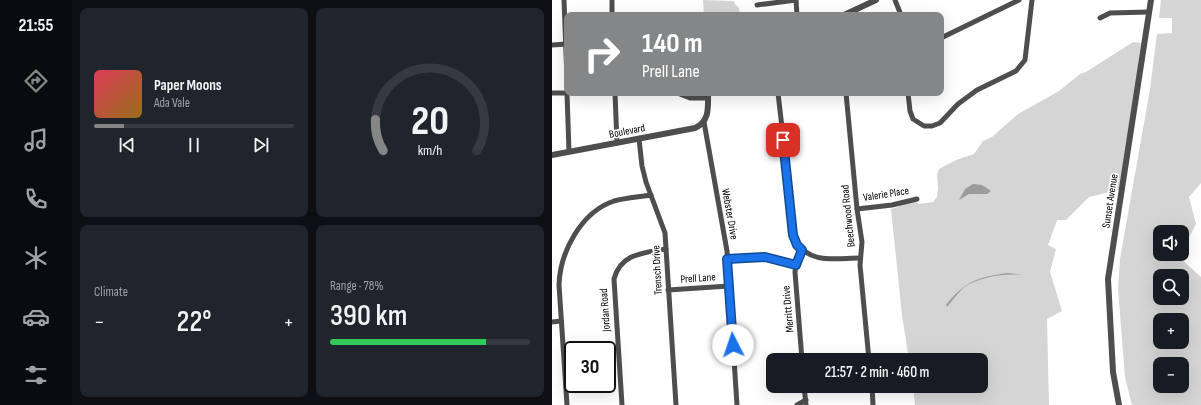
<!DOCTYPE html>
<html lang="en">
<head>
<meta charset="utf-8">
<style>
	:root { --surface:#171b24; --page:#20242c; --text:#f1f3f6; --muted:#9ea1a6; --line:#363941; --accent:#858687 }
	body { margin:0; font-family:"Sofia Sans Condensed",sans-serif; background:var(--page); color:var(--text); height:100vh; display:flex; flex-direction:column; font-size:15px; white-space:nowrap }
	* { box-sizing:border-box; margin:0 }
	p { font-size:13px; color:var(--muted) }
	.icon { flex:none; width:22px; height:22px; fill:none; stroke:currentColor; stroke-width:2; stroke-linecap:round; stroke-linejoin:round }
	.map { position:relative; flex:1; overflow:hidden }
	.sheet { display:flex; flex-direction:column; gap:8px; padding:8px; background:#0d0f14; width:480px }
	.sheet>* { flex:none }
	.hud { position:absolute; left:12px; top:12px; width:380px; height:84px; border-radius:8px; box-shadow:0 4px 16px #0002; background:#858687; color:#fff; overflow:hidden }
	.controls { position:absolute; left:601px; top:225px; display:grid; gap:8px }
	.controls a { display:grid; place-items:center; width:36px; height:36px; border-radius:8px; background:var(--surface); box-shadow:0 4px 16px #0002; font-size:20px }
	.speed { position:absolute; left:12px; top:341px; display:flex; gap:8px; font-size:20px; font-weight:700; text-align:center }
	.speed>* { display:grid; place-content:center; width:52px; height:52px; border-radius:50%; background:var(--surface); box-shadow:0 4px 16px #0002; line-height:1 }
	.speed .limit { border:2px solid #111; border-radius:6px; background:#fff; color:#111 }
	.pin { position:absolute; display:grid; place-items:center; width:34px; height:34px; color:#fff; margin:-17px; border-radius:8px; box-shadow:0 2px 6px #0006 }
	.me { position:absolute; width:44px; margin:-22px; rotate:356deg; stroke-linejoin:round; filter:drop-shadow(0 0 3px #0008) }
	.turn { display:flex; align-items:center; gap:14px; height:84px; padding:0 12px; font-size:18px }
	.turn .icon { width:52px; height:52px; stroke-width:2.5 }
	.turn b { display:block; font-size:28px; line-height:34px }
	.big { font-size:30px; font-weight:600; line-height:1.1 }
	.sheet .tile { flex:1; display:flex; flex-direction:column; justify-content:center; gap:6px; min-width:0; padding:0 14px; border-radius:8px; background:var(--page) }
	.sheet .dial { align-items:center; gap:0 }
	.dial svg { height:104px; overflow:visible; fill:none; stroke:var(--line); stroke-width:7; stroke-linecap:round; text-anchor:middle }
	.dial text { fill:var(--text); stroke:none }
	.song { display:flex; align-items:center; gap:12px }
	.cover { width:48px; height:48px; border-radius:6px; background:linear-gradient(135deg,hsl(350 70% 55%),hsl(40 70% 35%)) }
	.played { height:4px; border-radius:2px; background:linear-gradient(90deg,var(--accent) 15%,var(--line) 15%) }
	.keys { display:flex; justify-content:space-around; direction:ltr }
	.heat { display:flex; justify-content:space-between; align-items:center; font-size:22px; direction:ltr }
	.charge { height:6px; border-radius:3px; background:linear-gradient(90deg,#34c759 78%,var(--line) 0) }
	.sheet .tiles { flex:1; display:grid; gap:8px; grid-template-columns:repeat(2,1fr) }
	.trip { position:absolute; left:214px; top:353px; width:222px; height:40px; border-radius:8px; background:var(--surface); box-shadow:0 4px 16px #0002; font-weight:600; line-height:40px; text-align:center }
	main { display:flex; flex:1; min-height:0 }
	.tabs { display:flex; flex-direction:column; width:72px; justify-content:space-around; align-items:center; background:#090b0e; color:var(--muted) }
	.tabs .icon { width:28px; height:28px }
	.tabs .selected { color:var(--accent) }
	.tabs b { font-size:18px; color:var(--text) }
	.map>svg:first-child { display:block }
	.green { fill:#d5d5d5; fill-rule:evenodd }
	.water { fill:#9c9c9c }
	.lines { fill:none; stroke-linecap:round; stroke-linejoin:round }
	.minor { stroke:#4e4e4e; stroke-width:5 }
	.tertiary { stroke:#4e4e4e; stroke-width:6 }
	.route-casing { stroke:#114b97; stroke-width:10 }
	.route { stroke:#1a73e8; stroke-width:7 }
	.labels { text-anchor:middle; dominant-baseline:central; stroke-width:3.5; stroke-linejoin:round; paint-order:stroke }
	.street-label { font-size:11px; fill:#000; stroke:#fff }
</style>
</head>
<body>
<main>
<nav class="tabs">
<b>21:55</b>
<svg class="icon selected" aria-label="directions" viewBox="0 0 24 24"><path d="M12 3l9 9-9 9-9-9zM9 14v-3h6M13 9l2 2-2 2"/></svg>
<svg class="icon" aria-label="music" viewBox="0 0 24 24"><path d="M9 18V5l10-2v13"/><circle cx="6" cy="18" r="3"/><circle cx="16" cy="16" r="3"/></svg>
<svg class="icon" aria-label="phone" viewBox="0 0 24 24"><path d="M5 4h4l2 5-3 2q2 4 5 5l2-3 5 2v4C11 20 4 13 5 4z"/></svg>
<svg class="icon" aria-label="climate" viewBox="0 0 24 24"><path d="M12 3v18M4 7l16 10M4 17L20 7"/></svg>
<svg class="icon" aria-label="car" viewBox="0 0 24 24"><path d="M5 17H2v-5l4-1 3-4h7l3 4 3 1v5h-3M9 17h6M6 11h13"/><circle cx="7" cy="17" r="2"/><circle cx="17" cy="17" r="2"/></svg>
<svg class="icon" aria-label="filters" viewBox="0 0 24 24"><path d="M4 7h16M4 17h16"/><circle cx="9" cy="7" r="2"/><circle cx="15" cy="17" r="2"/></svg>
</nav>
<section class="sheet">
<div class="tiles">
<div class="tile">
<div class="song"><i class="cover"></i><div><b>Paper Moons</b><p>Ada Vale</p></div></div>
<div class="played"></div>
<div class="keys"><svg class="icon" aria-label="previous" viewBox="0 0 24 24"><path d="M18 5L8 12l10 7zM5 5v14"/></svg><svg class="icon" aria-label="pause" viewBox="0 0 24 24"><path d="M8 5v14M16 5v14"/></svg><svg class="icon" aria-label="next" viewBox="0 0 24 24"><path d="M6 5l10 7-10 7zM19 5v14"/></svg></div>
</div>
<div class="tile dial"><svg viewBox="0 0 100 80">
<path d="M14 69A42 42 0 1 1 86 69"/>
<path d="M14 69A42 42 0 0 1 8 45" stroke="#858687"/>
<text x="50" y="56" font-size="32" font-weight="700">20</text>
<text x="50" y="72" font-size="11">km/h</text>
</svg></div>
<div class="tile"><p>Climate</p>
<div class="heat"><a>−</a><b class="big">22°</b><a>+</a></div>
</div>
<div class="tile"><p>Range · 78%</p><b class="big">390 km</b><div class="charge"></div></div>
</div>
</section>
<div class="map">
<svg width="649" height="405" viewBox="0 0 649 405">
	<rect width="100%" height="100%" fill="#fff"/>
	<g class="green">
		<path d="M151,0L182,1L183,4L187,8L188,15H152Z"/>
		<path d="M609,0H649V183L637,197L644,224L630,251V232H608V254H629L627,257L649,277V405H580L573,377L566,289L568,259L598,89L605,34L620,33V18H607ZM608,276H630V298H608ZM608,320H630V342H608ZM608,364H630V386H608Z"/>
		<path d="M581,42L589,43L570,189L537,197L514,220H505L496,245L504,249L498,272L510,311L495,319L497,405H363L361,386H429V360H357L350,315L339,209C348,207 353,202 362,200L367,204L381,202L385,197L386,188L385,175L387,169L404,160L422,154L431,141L440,137L466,114L507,91L528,74L534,72Z"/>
	</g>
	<g class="water">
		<path d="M421,184L430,185L439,191L435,194H417L407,200L413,189Z"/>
		<path d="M456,273L471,275C453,273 426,277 411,288C405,294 400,301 395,307L394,305C413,281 426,277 456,273Z"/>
	</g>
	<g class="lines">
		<g class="minor">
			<path d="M12,0L15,79"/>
			<path d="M60,0V15"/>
			<path d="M244,0L245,15"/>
			<path d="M343,0L349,15"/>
			<path d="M205,5L244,0"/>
			<path d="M548,18L558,13L597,12"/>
			<path d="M389,38L467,0"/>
			<path d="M0,45L15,44"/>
			<path d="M0,93H15"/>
			<path d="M15,93L17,152"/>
			<path d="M63,93L65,143"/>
			<path d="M125,93L138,98H156"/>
			<path d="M226,93L243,240C257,265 284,258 308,258"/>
			<path d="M294,93L305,209L310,242L308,265L317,360"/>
			<path d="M356,93L358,111L361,119L372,126H380L388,123L406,104L425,90L464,71L473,60L480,0"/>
			<path d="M152,122L175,251L185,405"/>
			<path d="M87,139L90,166L94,182L113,233L124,405"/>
			<path d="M305,209L340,205L365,199"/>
			<path d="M250,250L244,263L243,272L250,360"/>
			<path d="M175,259L213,257L244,265"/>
			<path d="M116,290L177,286"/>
			<path d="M0,322L9,321"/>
			<path d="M252,386L254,405"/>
			<path d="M320,386L321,405"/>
			<path d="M15,405L7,285C8,252 29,212 62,201C74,198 87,197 99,195"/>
			<path d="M70,405L62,279C69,253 92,253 114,249"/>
			<path d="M245,405L254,400"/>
		</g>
		<g class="tertiary">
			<path d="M292,15L324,0"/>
			<path d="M0,155L143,128C158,121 156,107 156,93"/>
			<path d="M567,405L561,372L556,279L599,0"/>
		</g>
	</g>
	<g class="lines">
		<defs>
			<path id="route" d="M181,345L175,259L213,257L244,265L250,250L245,245L241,235L231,140"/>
		</defs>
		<use href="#route" class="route-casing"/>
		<use href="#route" class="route"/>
	</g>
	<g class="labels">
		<g class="street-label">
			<text transform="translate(75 131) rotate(-11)">Boulevard</text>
			<text transform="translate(334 194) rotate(-9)">Valerie Place</text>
			<text transform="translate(558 201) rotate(-81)">Sunset Avenue</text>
			<text transform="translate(178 214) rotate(80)">Webster Drive</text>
			<text transform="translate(296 216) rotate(-96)">Beechwood Road</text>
			<text transform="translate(105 270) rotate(-93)">Trensch Drive</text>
			<text transform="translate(146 278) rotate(-4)">Prell Lane</text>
			<text transform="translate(236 309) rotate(-95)">Merritt Drive</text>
			<text transform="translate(53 310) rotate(-94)">Jordan Road</text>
		</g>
	</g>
</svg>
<div class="controls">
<a><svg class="icon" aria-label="sound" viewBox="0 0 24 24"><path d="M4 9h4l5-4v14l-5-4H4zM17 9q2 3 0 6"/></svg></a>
<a><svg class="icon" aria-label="search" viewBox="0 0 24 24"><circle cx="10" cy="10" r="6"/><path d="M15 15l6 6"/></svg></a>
<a>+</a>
<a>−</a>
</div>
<div class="speed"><div class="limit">30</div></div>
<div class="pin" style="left:231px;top:140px;background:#d93025"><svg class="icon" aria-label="arrive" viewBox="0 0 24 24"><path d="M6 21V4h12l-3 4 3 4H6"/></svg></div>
<svg class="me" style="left:181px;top:345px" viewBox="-20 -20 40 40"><circle r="19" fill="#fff"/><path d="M0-13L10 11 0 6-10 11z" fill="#1a73e8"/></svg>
<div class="trip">21:57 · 2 min · 460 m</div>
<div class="hud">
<div class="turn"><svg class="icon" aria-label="right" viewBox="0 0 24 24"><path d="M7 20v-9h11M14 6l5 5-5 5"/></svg><div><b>140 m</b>Prell Lane</div></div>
</div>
</div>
</main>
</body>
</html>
